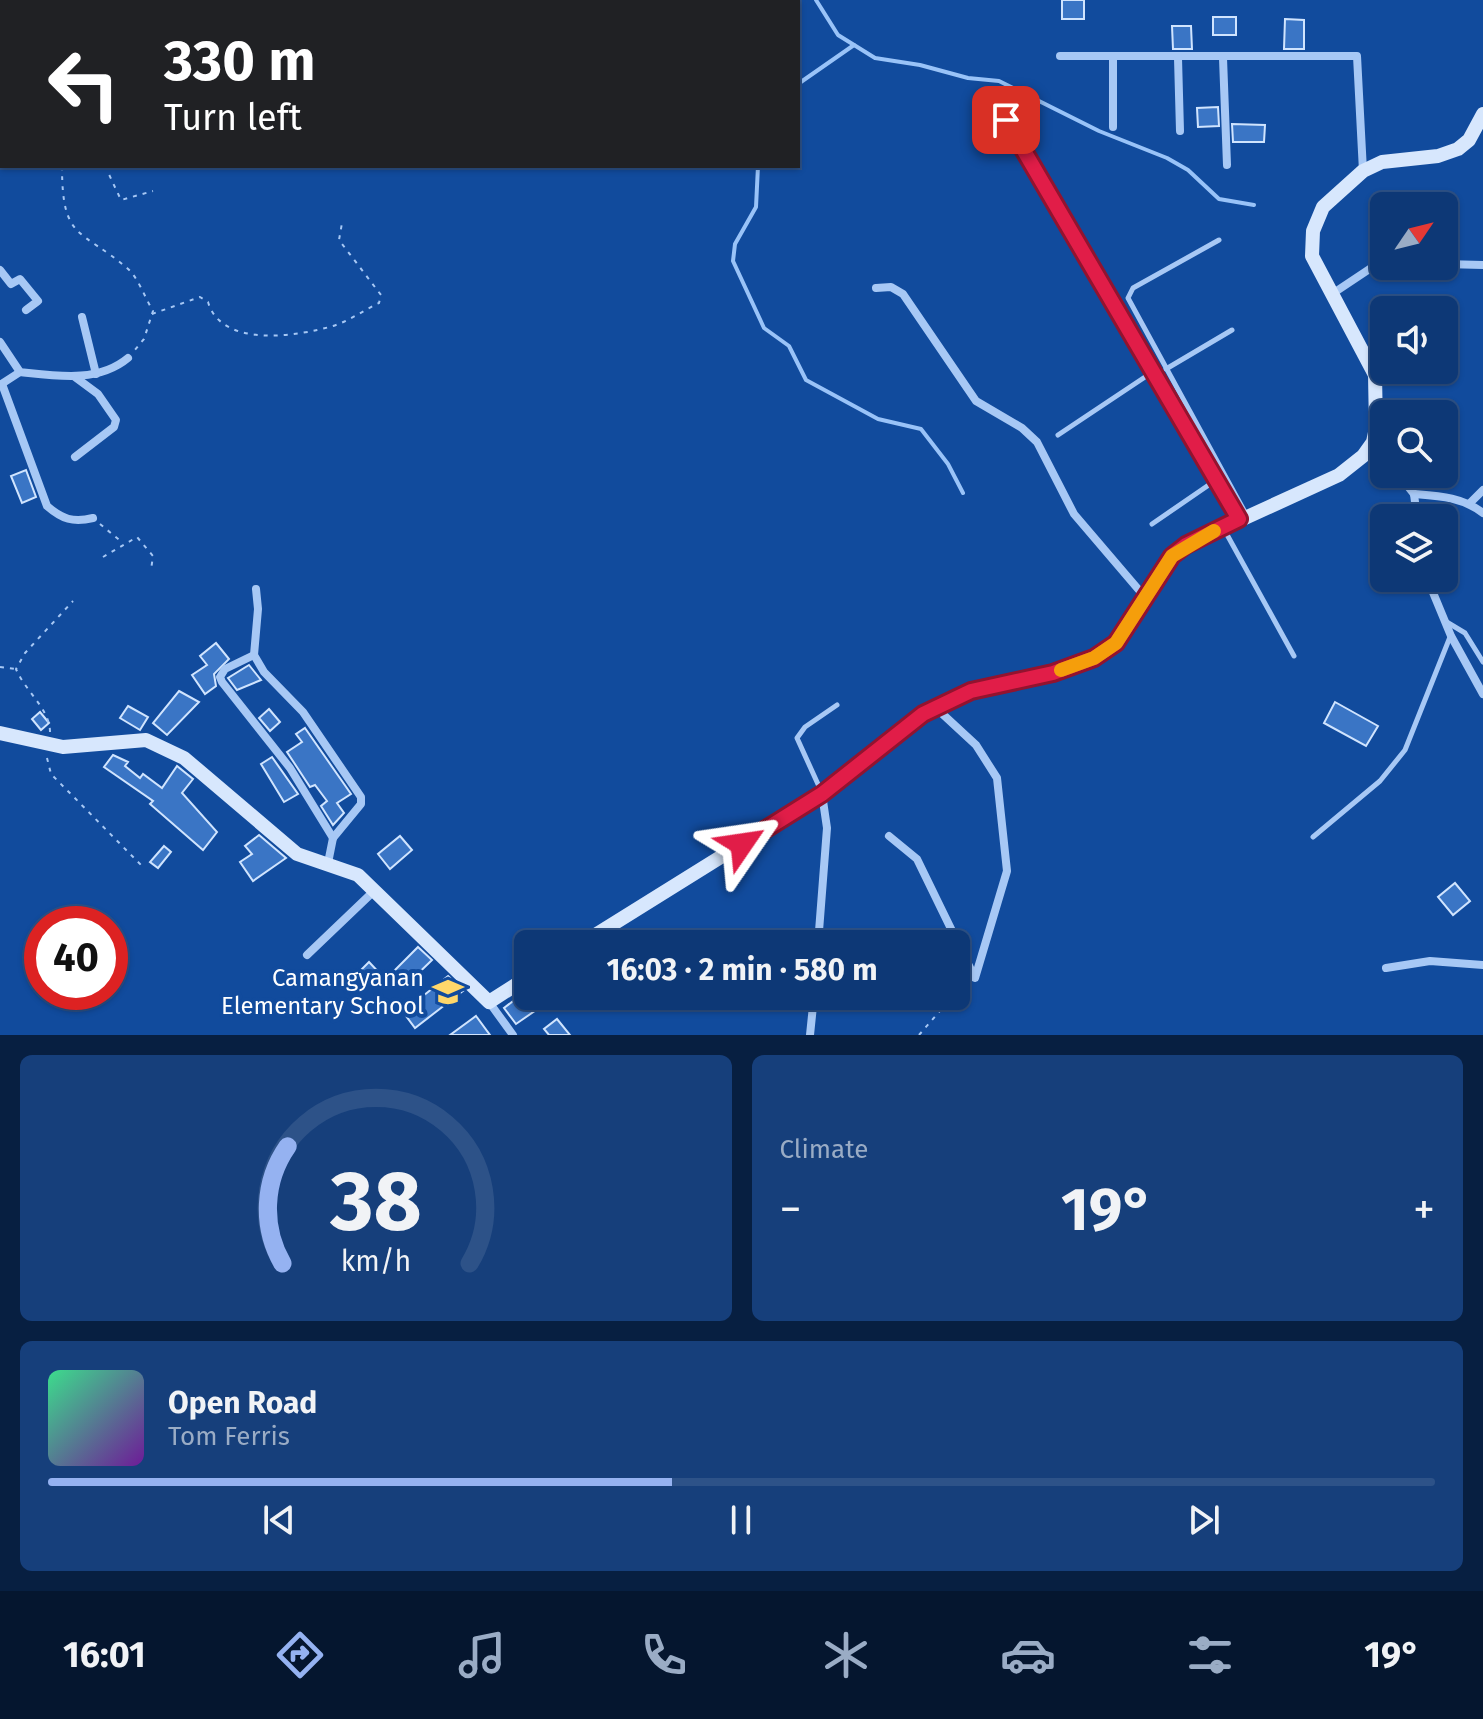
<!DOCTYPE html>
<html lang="en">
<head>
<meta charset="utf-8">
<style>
	:root { --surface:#0d3876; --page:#163f7b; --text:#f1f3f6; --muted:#9aacc5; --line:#2d5288; --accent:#95b2f1 }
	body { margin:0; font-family:"Fira Sans",sans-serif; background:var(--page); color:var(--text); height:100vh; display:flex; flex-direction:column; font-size:30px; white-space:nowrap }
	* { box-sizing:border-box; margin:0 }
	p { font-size:26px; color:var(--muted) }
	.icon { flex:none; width:44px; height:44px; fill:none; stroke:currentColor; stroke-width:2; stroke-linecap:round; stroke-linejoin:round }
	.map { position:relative; height:1035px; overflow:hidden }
	.details { display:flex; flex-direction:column; gap:20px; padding:20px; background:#071f41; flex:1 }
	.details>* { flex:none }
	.guide { position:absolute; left:0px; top:0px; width:800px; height:168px; box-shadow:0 2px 6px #0004,0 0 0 2px var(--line); background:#202124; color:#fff; overflow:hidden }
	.needle { width:52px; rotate:55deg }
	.fabs { position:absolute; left:1370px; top:192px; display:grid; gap:16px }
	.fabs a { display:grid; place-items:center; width:88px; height:88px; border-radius:12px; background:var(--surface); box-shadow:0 2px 6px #0004,0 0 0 2px var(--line); font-size:40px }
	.speed { position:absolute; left:24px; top:906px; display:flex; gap:16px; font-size:40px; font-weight:700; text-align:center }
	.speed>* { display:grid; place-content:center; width:104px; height:104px; border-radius:50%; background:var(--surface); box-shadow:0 2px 6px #0004,0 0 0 2px var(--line); line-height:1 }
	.speed .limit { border:12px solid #d22; background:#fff; color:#111 }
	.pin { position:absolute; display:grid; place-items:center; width:68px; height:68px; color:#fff; margin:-34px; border-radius:16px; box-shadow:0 4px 12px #0006 }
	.me { position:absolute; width:88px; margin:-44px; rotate:58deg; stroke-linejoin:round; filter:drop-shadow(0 0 6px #0008) }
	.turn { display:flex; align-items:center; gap:28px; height:168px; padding:0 32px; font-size:36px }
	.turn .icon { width:104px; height:104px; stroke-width:2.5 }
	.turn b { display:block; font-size:56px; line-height:68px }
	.big { font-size:60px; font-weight:700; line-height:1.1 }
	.details .card { flex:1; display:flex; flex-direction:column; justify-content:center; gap:12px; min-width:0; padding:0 28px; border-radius:12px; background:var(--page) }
	.details .dial { align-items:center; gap:0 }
	.dial svg { height:208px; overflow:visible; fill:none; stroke:var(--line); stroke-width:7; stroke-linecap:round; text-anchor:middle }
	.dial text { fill:var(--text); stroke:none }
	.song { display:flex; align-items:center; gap:24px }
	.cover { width:96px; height:96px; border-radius:12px; background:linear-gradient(135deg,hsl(150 70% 55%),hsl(280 70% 35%)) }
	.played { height:8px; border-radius:4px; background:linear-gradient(90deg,var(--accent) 45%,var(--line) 45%) }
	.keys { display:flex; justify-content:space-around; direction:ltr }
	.heat { display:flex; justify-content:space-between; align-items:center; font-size:44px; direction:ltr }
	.details .tiles { flex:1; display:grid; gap:20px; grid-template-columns:1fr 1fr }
	.card:last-child { grid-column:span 2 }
	.trip { position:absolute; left:514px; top:930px; width:456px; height:80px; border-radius:12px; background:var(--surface); box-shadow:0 2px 6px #0004,0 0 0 2px var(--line); font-weight:700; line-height:80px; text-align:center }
	.dock { display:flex; height:128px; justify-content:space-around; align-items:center; background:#05162f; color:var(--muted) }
	.dock .icon { width:56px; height:56px }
	.dock .on { color:var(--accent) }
	.dock b { font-size:36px; color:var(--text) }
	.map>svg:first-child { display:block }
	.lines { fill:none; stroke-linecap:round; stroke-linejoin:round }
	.stream { stroke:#99c3f8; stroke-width:4 }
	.building { fill:#3a75c5; stroke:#d0e4fe; stroke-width:2 }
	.path { stroke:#a7c8f5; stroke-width:2; stroke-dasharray:4 6; stroke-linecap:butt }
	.lane { stroke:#a7c8f5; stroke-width:5 }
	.street { stroke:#a7c8f5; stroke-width:8 }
	.secondary { stroke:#d7e7fd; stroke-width:14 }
	.route-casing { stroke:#92132f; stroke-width:20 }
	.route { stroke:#e11d48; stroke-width:14 }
	.slow { stroke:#f59e0b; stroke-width:14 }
	.labels { text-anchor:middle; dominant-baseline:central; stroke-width:8; stroke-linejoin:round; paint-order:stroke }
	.poi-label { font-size:24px; fill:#fff; stroke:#114b9d; text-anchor:end }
</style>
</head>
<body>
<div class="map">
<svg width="1483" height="1035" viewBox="0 0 1483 1035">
	<rect width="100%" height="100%" fill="#114b9d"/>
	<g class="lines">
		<g class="stream">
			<path d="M816,0L838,35L875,58L920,65L968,78L999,81L1099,131L1167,158L1188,170L1219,199L1254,205"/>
			<path d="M798,84L854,45"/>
			<path d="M758,166L756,207L735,244L733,261L764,328L789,346L806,380L878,419L921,429L948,464L963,493"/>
		</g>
	</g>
	<g class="building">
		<rect x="1062" y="0" width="22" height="19"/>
		<rect x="1213" y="17" width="23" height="18"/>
		<path d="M1285,19L1304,20V49H1284Z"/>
		<path d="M1172,26H1191L1192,49H1173Z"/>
		<path d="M1218,107L1219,126L1198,127L1197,108Z"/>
		<path d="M1232,124L1265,125L1264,142H1233Z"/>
		<path d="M26,470L36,497L22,503L11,476Z"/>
		<path d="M1444,514L1457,548L1444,552Z"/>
		<path d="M216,643L229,659L214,674L216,686L205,694L192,675L207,665L200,656Z"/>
		<path d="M249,665L261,680L237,690L228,678Z"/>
		<path d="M179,691L199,702L167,735L153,723Z"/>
		<path d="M1335,702L1378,726L1366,746L1324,723Z"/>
		<path d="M128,706L148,717L140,730L120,718Z"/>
		<path d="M269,709L280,722L270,731L259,718Z"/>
		<path d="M40,712L49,723L41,730L32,719Z"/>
		<path d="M305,728L351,794L337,803L344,813L333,825L321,806L327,801L315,785L310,787L287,752L302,742L296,734Z"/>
		<path d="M113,755L128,762L125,766L140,778L143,774L162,788L177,766L193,779L182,793L217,832L203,850L150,804L153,801L104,767Z"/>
		<path d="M272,757L298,794L284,802L261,764Z"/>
		<path d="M259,835L286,858L253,881L240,862L252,854L245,846Z"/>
		<path d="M400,836L412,850L390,869L378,854Z"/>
		<path d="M164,846L171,852L158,868L150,862Z"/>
		<path d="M1455,883L1470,901L1453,915L1438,897Z"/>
		<path d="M418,947L432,960L404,987L391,974Z"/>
		<path d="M369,962L384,978L375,987L360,971Z"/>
		<path d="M448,976L463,991L415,1028L403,1012Z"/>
		<path d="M526,991L539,1008L516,1024L504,1008Z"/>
		<path d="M476,1016L490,1035H450Z"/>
		<path d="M557,1019L570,1035H549L544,1029Z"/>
	</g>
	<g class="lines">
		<g class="path">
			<path d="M81,0V2"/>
			<path d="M0,124H2"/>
			<path d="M62,166C62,241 80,228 127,268C138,277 145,298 153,311L144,339L134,351"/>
			<path d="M105,166L121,200L153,191"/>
			<path d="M152,314L200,297L208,302C222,349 298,336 333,326C349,321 364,310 379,303L381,295L339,240L342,223"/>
			<path d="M100,524L123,543"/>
			<path d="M103,557L137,537L153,556L151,570"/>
			<path d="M0,667L15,669"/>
			<path d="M50,732C50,709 25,691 16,669L25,653L73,601"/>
			<path d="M47,758L51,774L142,866"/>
			<path d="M956,993L968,984"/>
			<path d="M919,1035L953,996"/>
		</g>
		<g class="lane">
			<path d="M1006,120L1239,519"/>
			<path d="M1219,240L1133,288L1128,298L1246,514"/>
			<path d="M1166,369L1232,330"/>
			<path d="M1058,435L1154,371"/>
			<path d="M1152,524L1216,480"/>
			<path d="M1225,531L1294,656"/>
			<path d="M1445,621L1465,633L1483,662"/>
			<path d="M822,793L797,738L805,727L837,705"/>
			<path d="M1313,837L1380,781L1405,750L1450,637"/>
		</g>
		<g class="street">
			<path d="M1060,56H1357L1363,171"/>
			<path d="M1178,58L1180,131"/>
			<path d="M1223,58L1227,165"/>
			<path d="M1113,127V57"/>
			<path d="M1444,264L1483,265"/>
			<path d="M0,270L11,284L20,279L38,301L26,310"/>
			<path d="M876,288L891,287L903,294L976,401L1022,428L1037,442L1074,514L1144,596"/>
			<path d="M1332,294L1371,268L1384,265"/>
			<path d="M82,317L96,374"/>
			<path d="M0,342L20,372C57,376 98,383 128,358"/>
			<path d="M2,384L47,506C62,519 73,523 93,518"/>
			<path d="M0,385L20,372"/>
			<path d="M1373,442L1384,456"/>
			<path d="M75,457L114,427L116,420L98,394L75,377"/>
			<path d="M1398,474L1414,494L1417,518"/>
			<path d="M1414,494C1440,496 1462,497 1483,513"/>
			<path d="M1470,503L1483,490"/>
			<path d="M1427,578L1451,636L1483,694"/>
			<path d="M256,589L258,609L254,655L264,672L303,712L361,797V804L333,838L328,863"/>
			<path d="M254,655L225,669L220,677L222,682L290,768L333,838"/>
			<path d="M936,708L976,745L997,778L1007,871L975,978"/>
			<path d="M889,836L917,859L974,976"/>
			<path d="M818,944L827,828L822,794"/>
			<path d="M307,955L374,891"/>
			<path d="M1386,968L1430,961L1483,965"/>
			<path d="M489,1002L513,1035"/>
			<path d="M810,1035L814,996"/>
		</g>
		<g class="secondary">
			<path d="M0,733L63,747L146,740L184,758L297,854L358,875L489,1002L528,977"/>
			<path d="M581,944L822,794L923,714L971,691L1053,673L1094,658L1116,643L1157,575L1186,545L1339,475L1363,456L1373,442L1376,428L1375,375L1312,256L1313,231L1323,207L1363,171L1382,162L1438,156L1458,149L1469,140L1483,114"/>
		</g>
	</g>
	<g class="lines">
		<defs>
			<path id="route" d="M742,844L822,794L923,714L971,691L1053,673L1094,658L1116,643L1172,556L1186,545L1239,519L1006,120"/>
		</defs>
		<use href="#route" class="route-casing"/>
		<use href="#route" class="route"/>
		<path class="slow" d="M1061,670L1094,658L1116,643L1172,556L1214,531"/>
	</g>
	<defs>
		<symbol id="school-bare" viewBox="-9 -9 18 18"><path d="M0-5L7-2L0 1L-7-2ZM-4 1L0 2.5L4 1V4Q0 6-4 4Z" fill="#ffd76a" stroke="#114b9d" stroke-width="2.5" paint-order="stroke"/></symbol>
	</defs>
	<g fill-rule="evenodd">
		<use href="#school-bare" x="426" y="970" width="44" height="44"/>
	</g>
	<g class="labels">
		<g class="poi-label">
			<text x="424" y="978">Camangyanan<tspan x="424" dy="28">Elementary School</tspan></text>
		</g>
	</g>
</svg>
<div class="fabs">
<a><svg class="needle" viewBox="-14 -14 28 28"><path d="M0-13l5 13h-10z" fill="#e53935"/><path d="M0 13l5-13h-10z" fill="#9aacc5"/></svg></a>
<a><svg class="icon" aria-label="sound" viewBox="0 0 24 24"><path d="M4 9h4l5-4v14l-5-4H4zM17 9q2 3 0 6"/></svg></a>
<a><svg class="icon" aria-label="search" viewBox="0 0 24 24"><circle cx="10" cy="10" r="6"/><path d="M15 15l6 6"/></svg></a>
<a><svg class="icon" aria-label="layers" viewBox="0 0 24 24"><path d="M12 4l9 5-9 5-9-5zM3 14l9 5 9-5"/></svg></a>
</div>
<div class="speed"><div class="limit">40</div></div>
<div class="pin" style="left:1006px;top:120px;background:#d93025"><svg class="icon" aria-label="arrive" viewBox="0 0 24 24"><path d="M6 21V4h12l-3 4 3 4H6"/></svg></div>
<svg class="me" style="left:742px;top:844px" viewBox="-20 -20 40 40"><path d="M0-17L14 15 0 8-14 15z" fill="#e11d48" stroke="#fff" stroke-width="4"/></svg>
<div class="trip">16:03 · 2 min · 580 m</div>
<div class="guide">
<div class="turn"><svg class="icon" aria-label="left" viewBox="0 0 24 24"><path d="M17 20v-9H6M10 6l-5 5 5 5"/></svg><div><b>330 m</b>Turn left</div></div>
</div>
</div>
<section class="details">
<div class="tiles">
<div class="card dial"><svg viewBox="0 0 100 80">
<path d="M14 69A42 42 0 1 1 86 69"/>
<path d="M14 69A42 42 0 0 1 16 24" stroke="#95b2f1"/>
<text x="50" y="56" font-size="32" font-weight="700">38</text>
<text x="50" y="72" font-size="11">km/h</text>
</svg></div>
<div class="card"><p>Climate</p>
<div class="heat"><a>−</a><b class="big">19°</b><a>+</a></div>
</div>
<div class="card">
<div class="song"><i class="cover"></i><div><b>Open Road</b><p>Tom Ferris</p></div></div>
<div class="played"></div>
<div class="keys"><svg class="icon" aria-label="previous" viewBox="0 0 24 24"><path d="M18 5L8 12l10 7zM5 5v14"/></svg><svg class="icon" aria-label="pause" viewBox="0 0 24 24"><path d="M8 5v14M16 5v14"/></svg><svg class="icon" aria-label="next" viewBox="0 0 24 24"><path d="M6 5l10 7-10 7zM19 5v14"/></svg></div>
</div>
</div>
</section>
<nav class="dock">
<b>16:01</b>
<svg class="icon on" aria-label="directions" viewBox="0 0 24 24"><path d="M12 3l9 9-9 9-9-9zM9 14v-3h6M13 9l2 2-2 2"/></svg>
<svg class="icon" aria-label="music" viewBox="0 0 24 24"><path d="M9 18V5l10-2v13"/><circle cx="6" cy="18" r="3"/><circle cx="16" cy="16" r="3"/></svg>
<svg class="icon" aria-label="phone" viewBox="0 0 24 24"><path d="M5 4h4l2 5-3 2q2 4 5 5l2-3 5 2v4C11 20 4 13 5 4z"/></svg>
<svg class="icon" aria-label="climate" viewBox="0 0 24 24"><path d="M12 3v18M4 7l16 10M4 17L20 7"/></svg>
<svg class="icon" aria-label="car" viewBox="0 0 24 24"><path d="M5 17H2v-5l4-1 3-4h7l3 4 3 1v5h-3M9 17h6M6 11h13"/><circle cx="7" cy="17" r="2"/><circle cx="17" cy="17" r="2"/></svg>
<svg class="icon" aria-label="filters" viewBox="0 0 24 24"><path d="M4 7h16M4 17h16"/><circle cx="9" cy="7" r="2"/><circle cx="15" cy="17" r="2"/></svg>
<b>19°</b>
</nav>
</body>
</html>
